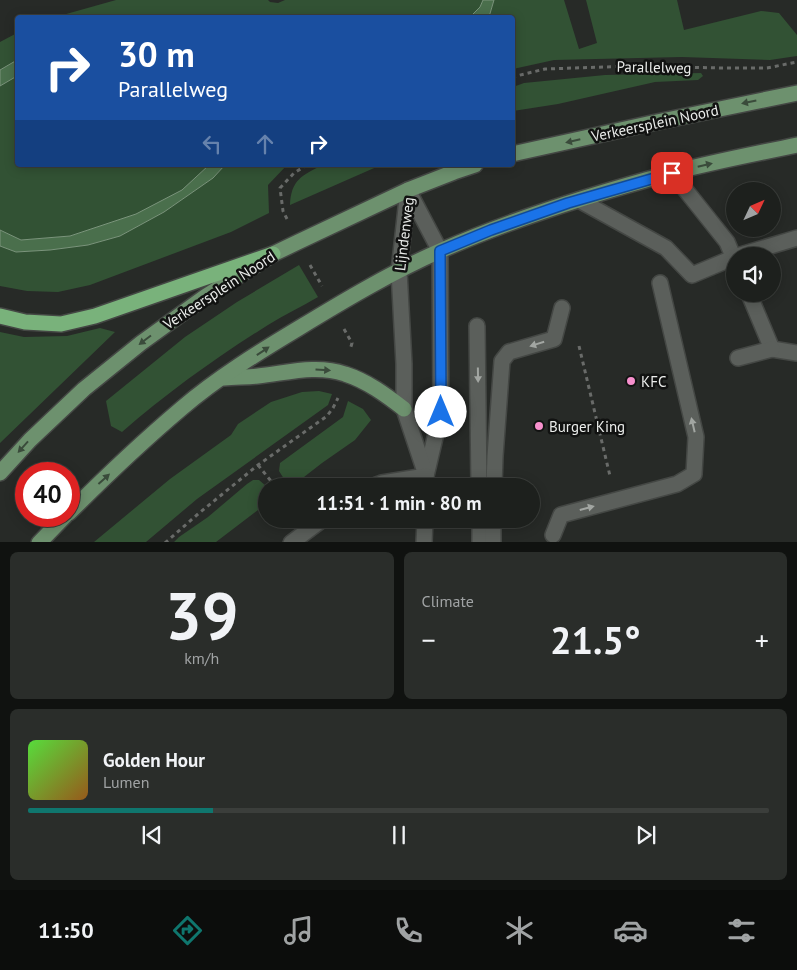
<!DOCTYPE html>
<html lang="en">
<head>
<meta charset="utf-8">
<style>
	:root { --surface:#1d201d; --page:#2a2d2a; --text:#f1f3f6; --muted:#a0a3a4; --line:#3b3e3b; --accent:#0f766e }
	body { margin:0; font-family:"PT Sans",sans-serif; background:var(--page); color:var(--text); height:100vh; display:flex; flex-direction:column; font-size:19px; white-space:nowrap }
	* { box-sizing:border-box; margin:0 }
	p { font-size:16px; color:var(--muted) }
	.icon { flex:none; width:28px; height:28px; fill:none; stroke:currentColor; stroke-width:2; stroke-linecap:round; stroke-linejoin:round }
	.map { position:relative; height:542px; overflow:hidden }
	.side { display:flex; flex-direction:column; gap:10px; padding:10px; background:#101210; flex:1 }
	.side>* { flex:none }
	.guide { position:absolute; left:15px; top:15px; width:500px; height:152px; border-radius:5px; box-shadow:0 2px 12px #0003,0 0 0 1px var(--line); background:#1a4fa0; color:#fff; overflow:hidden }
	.needle { width:32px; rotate:46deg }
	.controls { position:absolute; left:726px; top:182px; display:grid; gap:10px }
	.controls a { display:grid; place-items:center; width:55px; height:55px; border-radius:50%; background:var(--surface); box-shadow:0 2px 12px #0003,0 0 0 1px var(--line); font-size:25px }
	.speed { position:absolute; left:15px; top:462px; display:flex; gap:10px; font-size:25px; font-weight:700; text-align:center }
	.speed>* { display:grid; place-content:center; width:65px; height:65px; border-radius:50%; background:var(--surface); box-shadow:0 2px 12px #0003,0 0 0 1px var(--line); line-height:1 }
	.speed .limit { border:8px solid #d22; background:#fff; color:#111 }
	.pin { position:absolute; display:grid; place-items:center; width:42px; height:42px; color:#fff; margin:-21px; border-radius:10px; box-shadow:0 2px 8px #0006 }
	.me { position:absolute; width:55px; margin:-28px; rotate:0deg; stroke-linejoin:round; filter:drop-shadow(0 0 4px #0008) }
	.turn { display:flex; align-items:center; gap:18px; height:105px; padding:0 20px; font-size:22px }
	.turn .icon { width:65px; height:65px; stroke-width:2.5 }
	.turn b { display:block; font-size:35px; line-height:42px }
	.lanes { display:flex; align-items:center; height:48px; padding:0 20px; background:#0003; justify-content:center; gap:25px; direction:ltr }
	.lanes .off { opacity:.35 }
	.big { font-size:38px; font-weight:700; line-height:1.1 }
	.side .tile { flex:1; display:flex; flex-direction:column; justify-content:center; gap:8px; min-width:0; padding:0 18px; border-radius:8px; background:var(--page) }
	.side .dial { align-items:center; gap:0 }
	.dial b { font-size:65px; line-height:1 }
	.song { display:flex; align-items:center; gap:15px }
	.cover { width:60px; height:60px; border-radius:8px; background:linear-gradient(135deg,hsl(110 70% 55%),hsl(30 70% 35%)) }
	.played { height:5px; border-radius:2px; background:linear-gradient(90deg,var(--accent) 25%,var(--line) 25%) }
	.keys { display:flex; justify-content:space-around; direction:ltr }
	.heat { display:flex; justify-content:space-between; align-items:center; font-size:28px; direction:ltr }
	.side .tiles { flex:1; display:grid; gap:10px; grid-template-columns:1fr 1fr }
	.tile:last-child { grid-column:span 2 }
	.trip { position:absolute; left:258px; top:478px; width:282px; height:50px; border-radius:25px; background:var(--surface); box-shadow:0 2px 12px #0003,0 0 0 1px var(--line); font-weight:700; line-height:50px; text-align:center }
	.dock { display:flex; height:80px; justify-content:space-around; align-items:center; background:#0c0d0c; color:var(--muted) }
	.dock .icon { width:35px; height:35px }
	.dock .active { color:var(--accent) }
	.dock b { font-size:22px; color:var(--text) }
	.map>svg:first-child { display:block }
	.green { fill:#325234 }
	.water { fill:#4a6f4c; stroke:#7a947b }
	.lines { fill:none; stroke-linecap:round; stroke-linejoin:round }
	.minor-casing { stroke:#444744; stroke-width:18 }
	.major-casing { stroke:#444744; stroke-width:18 }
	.highway-casing { stroke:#444744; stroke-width:18 }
	.path { stroke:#696b69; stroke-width:3; stroke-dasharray:4 4; stroke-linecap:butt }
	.minor { stroke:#5b5f5b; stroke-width:15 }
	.major { stroke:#6d916e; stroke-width:15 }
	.highway { stroke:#79b27b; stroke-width:15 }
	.oneway { fill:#3a4b3b }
	.oneway2 { fill:#a2a6a2 }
	.route-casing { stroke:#114b97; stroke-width:12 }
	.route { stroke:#1a73e8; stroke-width:9 }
	.poi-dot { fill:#f790cd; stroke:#111211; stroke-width:2 }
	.labels { text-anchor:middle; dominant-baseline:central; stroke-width:5; stroke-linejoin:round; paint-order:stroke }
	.street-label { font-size:15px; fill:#eaecea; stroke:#111211 }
	.poi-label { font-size:15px; fill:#eaecea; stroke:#111211; text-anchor:start }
</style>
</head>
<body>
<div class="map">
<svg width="797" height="543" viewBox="0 0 797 543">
	<rect width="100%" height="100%" fill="#272a27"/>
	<g class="green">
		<path d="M116,0H268L270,2L278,3L285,0H483L480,7L470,18H52Z"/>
		<path d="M494,0H564L579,49L597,43L586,0H677L684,30L761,11L779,13L797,35V56L770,60L682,57L554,60L513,69L512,18H489Z"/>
		<path d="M17,33V60L0,70V42Z"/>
		<path d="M701,73L703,76L698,80L655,82L558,104L513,111V87L524,83L605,75Z"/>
		<path d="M17,76L18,165H209L182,190L136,215L70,236L21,240L0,230V86Z"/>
		<path d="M225,165H287L268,185L269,213L231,232L90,285L58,292L27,291L0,286V246L16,252L50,250L88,245L120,236L164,212L213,178Z"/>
		<path d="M323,165H381L290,205C291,180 302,175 323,165Z"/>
		<path d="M299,265L318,297C301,307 284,315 268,325C217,357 168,392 122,432L111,426L106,401L185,337L237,302Z"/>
		<path d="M100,328L115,332L0,443V332L24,337L67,336Z"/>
		<path d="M319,391L332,394L328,405L197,499L146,542H94L170,479L231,435L238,424L271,402L302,392Z"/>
		<path d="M348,401L363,409L371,420L355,440L322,463L295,484L286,482L279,471L280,463L343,417Z"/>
		<path d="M253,480H259L266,486V504L216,542H174L179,537L208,517L247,484Z"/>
	</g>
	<g class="water">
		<path d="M483,0H494L489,17H470L480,7Z"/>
		<path d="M17,60V76L0,86V70Z"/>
		<path d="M209,165H225L213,178L164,212L120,236L88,245L50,250L16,252L0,246V230L21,240L70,236L136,214L182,190Z"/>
	</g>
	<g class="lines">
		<defs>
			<g id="minor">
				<path d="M672,173L727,242L735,261"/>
				<path d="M408,190L440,251L441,412L426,476V486"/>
				<path d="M408,190L399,271L404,364V409L426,475"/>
				<path d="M579,200L666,248L692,275L735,257"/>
				<path d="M737,256L797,238"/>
				<path d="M749,294L772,349L797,353"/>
				<path d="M477,326L479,486"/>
				<path d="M738,358L772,349"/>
				<path d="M374,486L382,483L426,476"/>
				<path d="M494,486L495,456L502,361L509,352L554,339L562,308"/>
				<path d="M480,519V543"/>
				<path d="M553,535L561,515L677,484L694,474L696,437L660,283"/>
				<path d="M291,543L323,519"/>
				<path d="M424,543L425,519"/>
				<path d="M493,543V519"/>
			</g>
			<g id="major">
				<path d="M512,154L652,123L797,93"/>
				<path d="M224,378C235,377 247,377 258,376C287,373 316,364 345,374C367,381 386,395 404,409"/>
				<path d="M0,473L30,440L84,389L141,343L206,296L273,254L298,242L408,190L454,172L475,165"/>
				<path d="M69,513C105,477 143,441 182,408C217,378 259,352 299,328C345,300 392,272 442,250C515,218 593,194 671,173C712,162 755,154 797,145"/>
				<path d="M39,543L65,516"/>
			</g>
			<path id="highway" d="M0,316L25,322L61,324L95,316L273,254"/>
		</defs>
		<use href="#minor" class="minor-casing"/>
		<use href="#major" class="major-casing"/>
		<use href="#highway" class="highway-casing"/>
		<g class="path">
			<path d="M512,77L545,69L633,66L721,68H767L797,62"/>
			<path d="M287,219L283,211L280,188L294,173L307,165"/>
			<path d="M310,265L322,286"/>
			<path d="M344,329L352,343L350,350"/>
			<path d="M579,346L610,476"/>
			<path d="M258,465L275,486"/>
			<path d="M165,543L198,514L258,465L327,416L333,408L338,398"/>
		</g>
		<use href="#minor" class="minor"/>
		<use href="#major" class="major"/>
		<use href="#highway" class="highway"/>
	</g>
	<defs><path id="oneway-solid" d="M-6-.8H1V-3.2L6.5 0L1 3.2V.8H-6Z" transform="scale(1.25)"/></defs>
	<g class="oneway">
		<use href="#oneway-solid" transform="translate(749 102) rotate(168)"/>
		<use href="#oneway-solid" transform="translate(573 141) rotate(167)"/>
		<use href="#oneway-solid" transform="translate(705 165) rotate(-13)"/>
		<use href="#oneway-solid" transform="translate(145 340) rotate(143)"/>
		<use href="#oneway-solid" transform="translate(263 351) rotate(-34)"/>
		<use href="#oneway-solid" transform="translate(323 370) rotate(4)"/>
		<use href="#oneway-solid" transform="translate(23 447) rotate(132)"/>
		<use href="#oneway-solid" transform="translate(104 479) rotate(-42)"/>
	</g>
	<g class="oneway2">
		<use href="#oneway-solid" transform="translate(537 344) rotate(163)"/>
		<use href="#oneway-solid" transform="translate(478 375) rotate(89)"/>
		<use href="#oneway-solid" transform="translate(693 425) rotate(-103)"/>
		<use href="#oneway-solid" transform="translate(587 508) rotate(-15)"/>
	</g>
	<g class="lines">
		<defs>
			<path id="route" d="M441,412L440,251L491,230L568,203L672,173"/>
		</defs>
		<use href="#route" class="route-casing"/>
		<use href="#route" class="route"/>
	</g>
	<g class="poi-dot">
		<circle cx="631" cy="381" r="5"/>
		<circle cx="539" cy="426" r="5"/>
	</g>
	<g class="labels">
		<g class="street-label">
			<text transform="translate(654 67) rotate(1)">Parallelweg</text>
			<text transform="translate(655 123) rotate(-12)">Verkeersplein Noord</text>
			<text transform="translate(404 234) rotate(-83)">Lijndenweg</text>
			<text transform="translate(219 290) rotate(-33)">Verkeersplein Noord</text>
		</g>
		<g class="poi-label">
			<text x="641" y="381">KFC</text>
			<text x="549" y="426">Burger King</text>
		</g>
	</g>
</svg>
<div class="controls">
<a><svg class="needle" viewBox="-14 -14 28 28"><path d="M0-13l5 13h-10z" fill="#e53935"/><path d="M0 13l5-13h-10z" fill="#a0a3a4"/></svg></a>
<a><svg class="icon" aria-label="sound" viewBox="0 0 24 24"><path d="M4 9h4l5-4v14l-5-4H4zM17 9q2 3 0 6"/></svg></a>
</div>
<div class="speed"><div class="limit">40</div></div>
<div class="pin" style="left:672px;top:173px;background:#d93025"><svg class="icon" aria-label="arrive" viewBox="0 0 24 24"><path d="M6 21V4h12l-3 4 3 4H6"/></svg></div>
<svg class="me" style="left:441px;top:412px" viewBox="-20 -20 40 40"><circle r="19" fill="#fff"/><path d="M0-13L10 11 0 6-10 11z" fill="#1a73e8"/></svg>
<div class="trip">11:51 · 1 min · 80 m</div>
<div class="guide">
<div class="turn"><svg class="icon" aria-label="right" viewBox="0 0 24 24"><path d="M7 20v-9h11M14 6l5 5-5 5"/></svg><div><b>30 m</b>Parallelweg</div></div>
<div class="lanes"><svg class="icon off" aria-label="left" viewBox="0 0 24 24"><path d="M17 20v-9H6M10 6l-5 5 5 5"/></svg><svg class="icon off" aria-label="ahead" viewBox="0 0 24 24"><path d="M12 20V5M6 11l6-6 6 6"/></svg><svg class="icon" aria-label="right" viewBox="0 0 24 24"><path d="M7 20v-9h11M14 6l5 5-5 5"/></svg></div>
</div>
</div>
<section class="side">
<div class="tiles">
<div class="tile dial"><b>39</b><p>km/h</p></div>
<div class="tile"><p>Climate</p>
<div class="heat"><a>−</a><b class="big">21.5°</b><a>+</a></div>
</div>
<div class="tile">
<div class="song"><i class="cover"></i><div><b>Golden Hour</b><p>Lumen</p></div></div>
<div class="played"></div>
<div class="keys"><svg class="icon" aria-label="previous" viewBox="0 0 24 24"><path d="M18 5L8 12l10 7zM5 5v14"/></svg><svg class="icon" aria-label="pause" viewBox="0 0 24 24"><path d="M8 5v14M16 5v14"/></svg><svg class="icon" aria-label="next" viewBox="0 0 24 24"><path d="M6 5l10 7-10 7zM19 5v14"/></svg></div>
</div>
</div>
</section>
<nav class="dock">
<b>11:50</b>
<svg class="icon active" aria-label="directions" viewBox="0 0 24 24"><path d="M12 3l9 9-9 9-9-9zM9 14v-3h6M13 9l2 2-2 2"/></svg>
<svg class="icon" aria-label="music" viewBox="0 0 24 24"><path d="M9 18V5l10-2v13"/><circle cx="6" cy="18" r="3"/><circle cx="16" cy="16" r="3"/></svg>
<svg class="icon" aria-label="phone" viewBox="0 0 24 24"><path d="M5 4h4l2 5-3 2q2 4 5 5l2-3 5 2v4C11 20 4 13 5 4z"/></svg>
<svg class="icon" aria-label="climate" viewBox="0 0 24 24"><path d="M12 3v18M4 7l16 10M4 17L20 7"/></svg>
<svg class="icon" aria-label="car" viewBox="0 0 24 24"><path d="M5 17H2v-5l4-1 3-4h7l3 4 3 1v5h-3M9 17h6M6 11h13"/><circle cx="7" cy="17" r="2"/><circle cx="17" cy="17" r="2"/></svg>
<svg class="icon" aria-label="filters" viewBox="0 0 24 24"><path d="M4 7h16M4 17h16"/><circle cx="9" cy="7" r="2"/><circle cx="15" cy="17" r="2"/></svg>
</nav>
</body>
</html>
